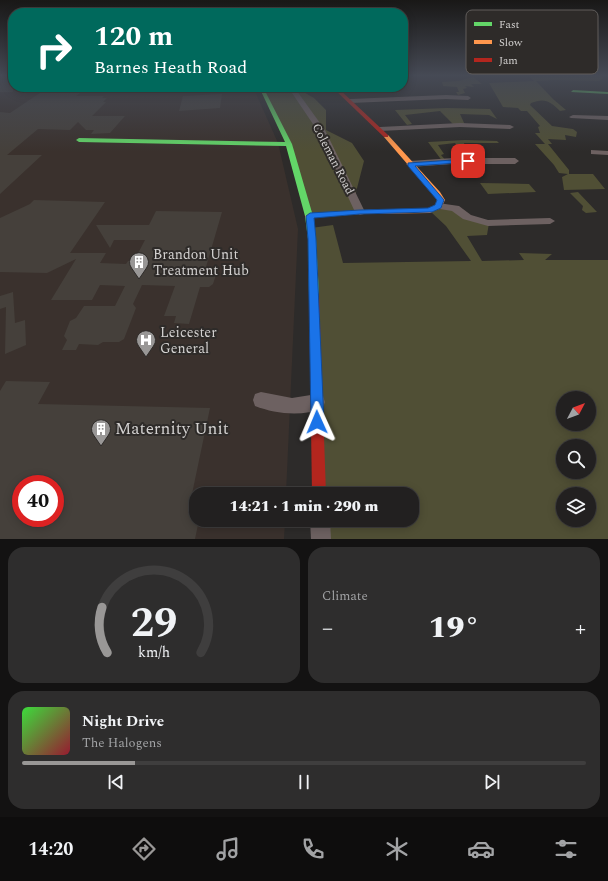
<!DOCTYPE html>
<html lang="en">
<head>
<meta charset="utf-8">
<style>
	:root { --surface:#222020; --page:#2e2d2d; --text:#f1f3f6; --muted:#a2a3a5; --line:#3f3e3e; --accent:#999796 }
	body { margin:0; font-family:Spectral,serif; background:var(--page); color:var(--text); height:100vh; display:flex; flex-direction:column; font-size:15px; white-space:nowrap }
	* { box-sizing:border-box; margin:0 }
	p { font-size:13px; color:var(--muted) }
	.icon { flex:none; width:22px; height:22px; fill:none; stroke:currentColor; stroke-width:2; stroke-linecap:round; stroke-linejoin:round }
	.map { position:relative; height:539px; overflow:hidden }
	.side { display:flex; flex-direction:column; gap:8px; padding:8px; background:#131212; flex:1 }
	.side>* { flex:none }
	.guide { position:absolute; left:8px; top:8px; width:400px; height:84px; border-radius:16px; box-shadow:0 2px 10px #0003,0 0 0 1px var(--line); background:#00695c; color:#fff; overflow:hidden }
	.needle { width:26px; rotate:49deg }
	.tools { position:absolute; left:556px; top:391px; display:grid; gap:8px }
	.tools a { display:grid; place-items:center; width:40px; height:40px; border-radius:50%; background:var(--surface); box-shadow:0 2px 10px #0003,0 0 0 1px var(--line); font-size:20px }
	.speed { position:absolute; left:12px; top:475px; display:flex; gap:8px; font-size:20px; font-weight:700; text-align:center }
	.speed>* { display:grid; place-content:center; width:52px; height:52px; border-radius:50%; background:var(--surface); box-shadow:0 2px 10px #0003,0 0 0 1px var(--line); line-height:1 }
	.speed .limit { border:6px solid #d22; background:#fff; color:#111 }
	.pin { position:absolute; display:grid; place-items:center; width:34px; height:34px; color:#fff; margin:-17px; border-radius:8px; box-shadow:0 2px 6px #0006 }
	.me { position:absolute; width:44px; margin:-22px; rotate:359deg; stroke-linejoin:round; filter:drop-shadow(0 0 3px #0008) }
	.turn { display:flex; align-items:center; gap:14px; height:84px; padding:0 20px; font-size:18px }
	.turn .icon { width:52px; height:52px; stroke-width:2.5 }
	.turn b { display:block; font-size:28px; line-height:34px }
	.big { font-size:30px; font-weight:800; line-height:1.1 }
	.side .card { flex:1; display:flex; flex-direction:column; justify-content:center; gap:6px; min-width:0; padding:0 14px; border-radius:16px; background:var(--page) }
	.side .dial { align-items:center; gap:0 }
	.dial svg { height:104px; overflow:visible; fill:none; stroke:var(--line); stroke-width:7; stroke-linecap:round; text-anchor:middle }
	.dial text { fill:var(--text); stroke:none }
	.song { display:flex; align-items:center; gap:12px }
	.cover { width:48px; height:48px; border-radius:6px; background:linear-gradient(135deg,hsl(120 70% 55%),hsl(350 70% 35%)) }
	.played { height:4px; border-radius:2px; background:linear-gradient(90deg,var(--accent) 20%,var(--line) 20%) }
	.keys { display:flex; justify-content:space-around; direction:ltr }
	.heat { display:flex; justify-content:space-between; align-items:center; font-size:22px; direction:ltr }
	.side .tiles { flex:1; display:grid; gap:8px; grid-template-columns:1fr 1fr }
	.card:last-child { grid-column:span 2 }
	.trip { position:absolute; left:189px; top:487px; width:230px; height:40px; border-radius:16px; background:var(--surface); box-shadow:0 2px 10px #0003,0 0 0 1px var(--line); font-weight:800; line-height:40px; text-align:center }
	.menu { display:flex; height:64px; justify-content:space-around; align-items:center; background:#0e0d0d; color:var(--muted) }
	.menu .icon { width:28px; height:28px }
	.menu .on { color:var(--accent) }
	.menu b { font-size:18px; color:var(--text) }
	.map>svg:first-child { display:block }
	.built { fill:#3a312d; fill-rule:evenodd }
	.green { fill:#504f35; fill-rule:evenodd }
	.building { fill:#45403b; fill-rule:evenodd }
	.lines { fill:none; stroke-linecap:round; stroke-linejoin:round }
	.street { fill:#6d6161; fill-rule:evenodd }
	.fast { fill:#63d668; fill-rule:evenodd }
	.slow { fill:#ff974d; fill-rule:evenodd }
	.jam { fill:#b3261e; fill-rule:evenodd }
	.route { fill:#1a73e8; stroke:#114b97 }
	.labels { text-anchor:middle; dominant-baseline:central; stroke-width:4; stroke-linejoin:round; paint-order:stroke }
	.far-street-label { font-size:12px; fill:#d3d1d0; stroke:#2e2b29 }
	.poi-label { font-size:14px; fill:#d3d1d0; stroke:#2e2b29; text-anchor:start }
	.near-poi-label { font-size:17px; fill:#d3d1d0; stroke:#2e2b29; text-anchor:start }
	.key { fill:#2e2b29; stroke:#605d5b; stroke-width:1 }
	.key-label { font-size:11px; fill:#d3d1d0 }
</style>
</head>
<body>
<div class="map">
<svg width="608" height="539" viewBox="0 0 608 539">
	<rect width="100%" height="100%" fill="#2d2b2a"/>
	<path class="built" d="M0,75H13V87H253L278,143L298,229L286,494H196V520H285L284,539H0ZM21,484H55V518H21Z"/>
	<g class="green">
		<path d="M528,75H608L601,76L603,78L599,81L554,80L536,81L553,99L566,110L560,111C551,102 545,97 531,103L530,105L552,126L573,129L577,132L576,137L565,135L566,140L548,139L552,144H548L569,170V174H593L605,189L564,190L562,177L568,174L559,173L554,165L535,144H545L535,133H540L538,127L540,126L527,111H521L518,108L503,107L489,83L534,81Z"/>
		<path d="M473,77L482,84H471L474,87L465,86L467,88L463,89L465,93L458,95L456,92H459L457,87L443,86L442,82L459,81Z"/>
		<path d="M261,87H295L314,98L326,110V130L352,143L364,161L354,200L360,212L309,216L289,144Z"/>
		<path d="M447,108L490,109L497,119L489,115L460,114L465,125H454L440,111L405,115L412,124L407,125L395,110Z"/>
		<path d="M465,140L497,141L499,143H464L465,148L475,161H469L455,143L438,145L444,154L441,155L447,162H443L428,142Z"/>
		<path d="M480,183L529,184L536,192L488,194Z"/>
		<path d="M578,192L597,212L586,213L582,210L583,206L570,193Z"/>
		<path d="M438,206L489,223L487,235L467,236L482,261L524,260L519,253L552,254L545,260H608V539H321L320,520H412V494H319L311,228L333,225L343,263L471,261L446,226L430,211ZM563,398H589V424H563ZM563,446H589V472H563ZM563,494H589V520H563Z"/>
	</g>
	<g class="building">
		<rect x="0" y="80" width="13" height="12"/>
		<path d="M49,87H89L76,96H104L102,98H107L103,102H106L92,116H125L110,133L91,134L94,130H86L78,122L70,130L38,129L7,155H42L0,194V112L10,113Z"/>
		<path d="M222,94L220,108L179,111L183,96Z"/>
		<path d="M34,200L105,202L70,253H106L100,263L126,264L128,261H134L145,240H114L110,248L96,225H149L156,211L222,212L206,267L216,275L213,284L209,287H200L189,324L174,323L176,316H164L175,286L142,285L133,304L136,308L124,339L119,342H103L98,345L79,344L76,350H62L67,340L64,336L70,321L76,318L84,306H115L125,286L100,285L92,300H51L76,259L47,273L0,272V218L30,204Z"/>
		<path d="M13,292L15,323L25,320L26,345L5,354L6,307L0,309V296Z"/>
		<path d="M6,381L50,382L38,404L210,408L188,513H196V520H199L195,539H0V391ZM21,484H55V518H21Z"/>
	</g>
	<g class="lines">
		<g class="street">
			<path d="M288,87H294L325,130L365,212L364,214L360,215L355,212L317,130Z"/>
			<path d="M446,95L468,96L471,98L468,100L446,99L350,103L347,101L350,99Z"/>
			<path d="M573,115L608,116V120L571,118L569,117Z"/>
			<path d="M460,123L510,125L514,127L510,129L460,127L380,131L376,129L380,127Z"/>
			<path d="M591,150L608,151V155L591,154Z"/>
			<path d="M453,158H515L519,161L515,164H453L410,167L406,164L410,161Z"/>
			<path d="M438,203L459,206L471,215L488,220L550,218L555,221L550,224L488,226L463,219L452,211L434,208L433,206Z"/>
			<path d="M261,392L292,398L317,394L323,396L325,402L323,408C302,417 276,414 255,406L253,400L255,394Z"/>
			<path d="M310,520H330L331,539H311Z"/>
		</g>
		<g class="fast">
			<path d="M259,87H263L292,144L313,216L316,239L319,294L317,297H311L309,294L308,239L305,216L286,146L79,142L76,140L79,138L285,142Z"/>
			<path d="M573,90L608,92V94L571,92Z"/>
		</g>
		<path class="slow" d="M384,135H388L440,192L445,200L441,208L430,213L360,214L306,218L305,216L309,214L360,210L428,209L435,205L437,200L434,195L384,137Z"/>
		<g class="jam">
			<path d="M332,87H337L388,135V137H384Z"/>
			<path d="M314,290L317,291L319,294L326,494H312L309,294L311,291Z"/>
		</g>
	</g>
	<linearGradient id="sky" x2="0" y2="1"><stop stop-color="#191817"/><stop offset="0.5" stop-color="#464a55"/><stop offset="1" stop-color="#464a55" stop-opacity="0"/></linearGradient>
	<rect width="608" height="151" fill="url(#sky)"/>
	<path class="route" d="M468,159L472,161L471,162L415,166L444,200L441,208L432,212L360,214L314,218L316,239L324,422L322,426L317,428L313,426L311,422L308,239L306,216L310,213L360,210L428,208L435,205L437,200L408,166V163Z"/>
	<defs>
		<symbol id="building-pin" viewBox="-11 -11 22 30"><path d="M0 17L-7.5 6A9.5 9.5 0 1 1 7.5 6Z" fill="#999796" stroke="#2e2b29"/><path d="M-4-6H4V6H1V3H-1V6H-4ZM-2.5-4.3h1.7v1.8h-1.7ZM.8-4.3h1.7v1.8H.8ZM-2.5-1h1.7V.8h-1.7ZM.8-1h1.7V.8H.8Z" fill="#fff"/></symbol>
		<symbol id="hospital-pin" viewBox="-11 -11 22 30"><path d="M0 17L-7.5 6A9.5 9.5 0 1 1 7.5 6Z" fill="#999796" stroke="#2e2b29"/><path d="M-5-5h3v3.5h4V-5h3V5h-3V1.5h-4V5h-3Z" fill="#fff"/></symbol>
	</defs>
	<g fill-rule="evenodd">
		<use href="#building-pin" x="128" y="251" width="22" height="30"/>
		<use href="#hospital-pin" x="135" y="329" width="22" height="30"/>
		<use href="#building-pin" x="90" y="418" width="22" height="30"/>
	</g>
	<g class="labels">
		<g class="far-street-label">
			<text transform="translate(333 159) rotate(63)">Coleman Road</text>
		</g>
		<g class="poi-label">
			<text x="153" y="254">Brandon Unit<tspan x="153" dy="16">Treatment Hub</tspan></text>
			<text x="160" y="332">Leicester<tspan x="160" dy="16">General</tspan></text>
		</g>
		<g class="near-poi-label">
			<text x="115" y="429">Maternity Unit</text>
		</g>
	</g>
	<rect x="466" y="10" width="132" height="64" rx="6" class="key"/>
	<rect x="474" y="22" width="18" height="4" fill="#63d668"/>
	<rect x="474" y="40" width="18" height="4" fill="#ff974d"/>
	<rect x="474" y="58" width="18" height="4" fill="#b3261e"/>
	<g class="key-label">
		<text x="499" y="28">Fast</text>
		<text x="499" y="46">Slow</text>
		<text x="499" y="64">Jam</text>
	</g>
</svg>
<div class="tools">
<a><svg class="needle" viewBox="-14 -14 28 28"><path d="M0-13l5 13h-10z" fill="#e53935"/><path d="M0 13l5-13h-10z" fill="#a2a3a5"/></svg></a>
<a><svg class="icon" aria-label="search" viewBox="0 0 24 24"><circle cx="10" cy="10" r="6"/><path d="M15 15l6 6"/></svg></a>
<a><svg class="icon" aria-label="layers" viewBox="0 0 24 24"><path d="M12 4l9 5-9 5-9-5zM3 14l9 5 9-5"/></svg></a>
</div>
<div class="speed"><div class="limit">40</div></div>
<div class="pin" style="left:468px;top:161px;background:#d93025"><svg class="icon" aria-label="arrive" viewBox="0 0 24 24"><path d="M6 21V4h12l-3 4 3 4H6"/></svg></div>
<svg class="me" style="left:317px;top:422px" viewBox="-20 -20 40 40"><path d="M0-17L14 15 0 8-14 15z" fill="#1a73e8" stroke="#fff" stroke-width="4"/></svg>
<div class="trip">14:21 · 1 min · 290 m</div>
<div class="guide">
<div class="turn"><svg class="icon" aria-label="right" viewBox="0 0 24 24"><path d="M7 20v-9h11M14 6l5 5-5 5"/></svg><div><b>120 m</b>Barnes Heath Road</div></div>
</div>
</div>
<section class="side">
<div class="tiles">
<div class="card dial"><svg viewBox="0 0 100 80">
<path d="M14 69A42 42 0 1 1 86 69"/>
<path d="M14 69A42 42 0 0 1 10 34" stroke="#999796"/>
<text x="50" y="56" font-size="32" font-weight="700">29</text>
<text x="50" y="72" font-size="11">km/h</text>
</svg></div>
<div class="card"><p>Climate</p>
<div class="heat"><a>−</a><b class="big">19°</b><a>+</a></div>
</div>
<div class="card">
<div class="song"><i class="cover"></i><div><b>Night Drive</b><p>The Halogens</p></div></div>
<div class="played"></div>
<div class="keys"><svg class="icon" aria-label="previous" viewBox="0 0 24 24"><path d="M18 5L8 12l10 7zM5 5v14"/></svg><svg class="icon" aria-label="pause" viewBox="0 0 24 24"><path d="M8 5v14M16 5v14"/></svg><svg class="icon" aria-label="next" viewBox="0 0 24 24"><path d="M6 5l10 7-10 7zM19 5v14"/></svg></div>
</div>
</div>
</section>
<nav class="menu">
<b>14:20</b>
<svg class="icon on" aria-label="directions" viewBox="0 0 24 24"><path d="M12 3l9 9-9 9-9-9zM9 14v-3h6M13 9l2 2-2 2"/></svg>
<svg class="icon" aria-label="music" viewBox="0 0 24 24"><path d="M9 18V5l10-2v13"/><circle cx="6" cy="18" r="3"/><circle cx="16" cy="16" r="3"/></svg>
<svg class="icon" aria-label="phone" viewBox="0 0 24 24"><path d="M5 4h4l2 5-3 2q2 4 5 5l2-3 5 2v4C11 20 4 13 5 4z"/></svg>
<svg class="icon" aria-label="climate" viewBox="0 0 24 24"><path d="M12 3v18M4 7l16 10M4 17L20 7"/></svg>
<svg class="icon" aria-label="car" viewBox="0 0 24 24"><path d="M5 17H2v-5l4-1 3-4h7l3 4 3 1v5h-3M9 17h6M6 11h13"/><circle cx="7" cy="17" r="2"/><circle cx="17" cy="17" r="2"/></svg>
<svg class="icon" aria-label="filters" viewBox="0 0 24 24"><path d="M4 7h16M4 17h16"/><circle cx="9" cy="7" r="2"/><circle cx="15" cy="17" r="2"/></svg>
</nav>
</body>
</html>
